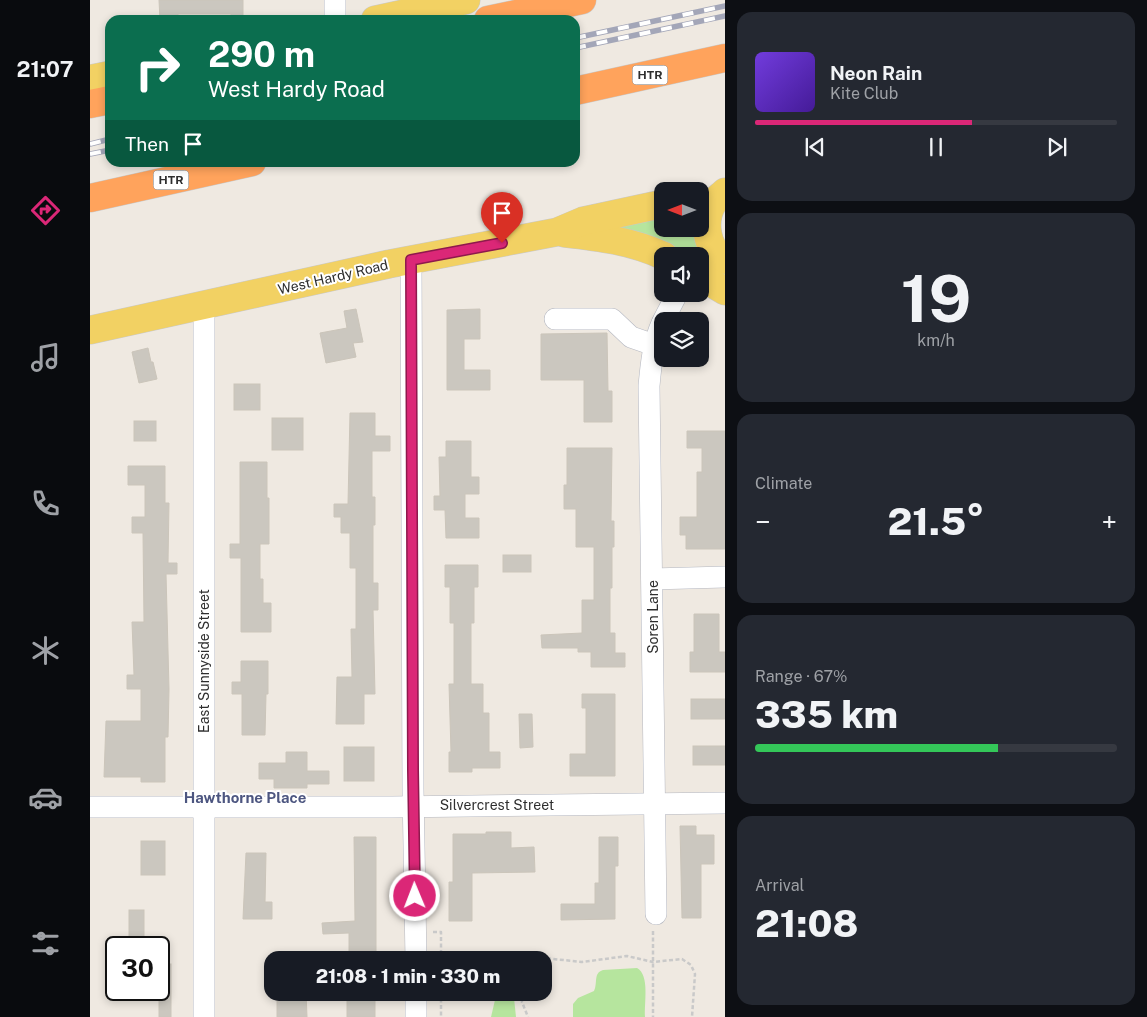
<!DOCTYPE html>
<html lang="en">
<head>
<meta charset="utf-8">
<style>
	:root { --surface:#171b24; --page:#242831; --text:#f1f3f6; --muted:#9ea1a6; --line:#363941; --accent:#db2777 }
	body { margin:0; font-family:"Public Sans",sans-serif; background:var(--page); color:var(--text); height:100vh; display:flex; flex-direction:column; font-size:19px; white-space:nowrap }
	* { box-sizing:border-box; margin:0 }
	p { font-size:16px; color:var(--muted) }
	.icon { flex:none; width:28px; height:28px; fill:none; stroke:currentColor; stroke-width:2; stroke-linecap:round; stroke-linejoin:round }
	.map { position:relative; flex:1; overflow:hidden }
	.details { display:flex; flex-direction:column; gap:12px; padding:12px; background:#0d0f14; width:422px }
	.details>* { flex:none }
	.guide { position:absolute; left:15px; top:15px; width:475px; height:152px; border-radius:15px; box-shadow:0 2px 8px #0003; background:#0b6e4f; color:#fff; overflow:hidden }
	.needle { width:32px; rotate:270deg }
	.controls { position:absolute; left:564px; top:182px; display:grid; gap:10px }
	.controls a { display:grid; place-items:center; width:55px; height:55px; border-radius:10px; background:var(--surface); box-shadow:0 2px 8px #0003; font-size:25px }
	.speed { position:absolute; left:15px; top:936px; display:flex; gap:10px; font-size:25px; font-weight:700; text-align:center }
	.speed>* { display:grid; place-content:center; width:65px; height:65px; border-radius:50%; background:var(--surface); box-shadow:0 2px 8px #0003; line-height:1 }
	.speed .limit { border:2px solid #111; border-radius:8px; background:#fff; color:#111 }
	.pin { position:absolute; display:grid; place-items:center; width:42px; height:42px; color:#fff; margin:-51px -21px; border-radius:50% 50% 50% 0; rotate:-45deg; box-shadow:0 0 5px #0007 }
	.pin .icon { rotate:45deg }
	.me { position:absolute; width:55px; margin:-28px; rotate:359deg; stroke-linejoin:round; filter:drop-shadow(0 0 4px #0008) }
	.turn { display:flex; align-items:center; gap:18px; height:105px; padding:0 20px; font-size:22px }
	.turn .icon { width:65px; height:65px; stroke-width:2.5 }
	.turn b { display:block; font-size:35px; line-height:42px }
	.then { display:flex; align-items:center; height:48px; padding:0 20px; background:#0003; gap:10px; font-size:19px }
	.big { font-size:38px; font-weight:800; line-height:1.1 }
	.details .widget { flex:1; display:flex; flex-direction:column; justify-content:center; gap:8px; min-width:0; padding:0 18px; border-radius:15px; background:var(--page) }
	.details .dial { align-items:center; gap:0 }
	.dial b { font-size:65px; line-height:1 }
	.song { display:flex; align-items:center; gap:15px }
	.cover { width:60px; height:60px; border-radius:8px; background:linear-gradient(135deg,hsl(260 70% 55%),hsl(260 70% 35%)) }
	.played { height:5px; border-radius:2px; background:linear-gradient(90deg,var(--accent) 60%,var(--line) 60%) }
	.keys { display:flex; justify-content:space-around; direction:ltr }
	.heat { display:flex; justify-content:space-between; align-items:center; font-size:28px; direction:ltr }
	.charge { height:8px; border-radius:4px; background:linear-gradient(90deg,#34c759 67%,var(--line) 0) }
	.trip { position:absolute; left:174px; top:951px; width:288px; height:50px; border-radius:15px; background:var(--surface); box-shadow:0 2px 8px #0003; font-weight:800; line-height:50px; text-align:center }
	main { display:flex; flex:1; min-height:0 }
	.tab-bar { display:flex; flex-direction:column; width:90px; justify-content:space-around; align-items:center; background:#090b0e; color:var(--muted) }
	.tab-bar .icon { width:35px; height:35px }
	.tab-bar .on { color:var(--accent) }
	.tab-bar b { font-size:22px; color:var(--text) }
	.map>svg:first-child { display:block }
	.green { fill:#b6e59e }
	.building { fill:#cbc7bf; stroke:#cbc5ba }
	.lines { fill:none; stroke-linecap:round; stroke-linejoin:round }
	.minor-casing { stroke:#b4b7c1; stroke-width:22 }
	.major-casing { stroke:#c9c9c9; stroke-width:29 }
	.highway-casing { stroke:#c9c9c9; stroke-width:29 }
	.path { stroke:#c9c9c9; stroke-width:2.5; stroke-dasharray:4 2.5; stroke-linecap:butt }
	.minor { stroke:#fff; stroke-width:21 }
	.major { stroke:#f2d163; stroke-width:28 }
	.highway { stroke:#ffa35c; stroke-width:28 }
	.rail-casing { stroke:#a3a6b8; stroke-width:5.5 }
	.rail { stroke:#fff; stroke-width:4; stroke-dasharray:11; stroke-linecap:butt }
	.route-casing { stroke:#8e194d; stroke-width:12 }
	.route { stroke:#db2777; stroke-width:9 }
	.labels { text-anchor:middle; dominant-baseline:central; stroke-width:4; stroke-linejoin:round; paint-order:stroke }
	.shield { fill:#fff; stroke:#6d6d6d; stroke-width:1 }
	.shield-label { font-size:12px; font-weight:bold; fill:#2e2e2e }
	.street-label { font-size:14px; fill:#2e2e2e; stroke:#fff }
	.neighbourhood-label { font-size:15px; font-weight:bold; fill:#4d5680; stroke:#fff }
</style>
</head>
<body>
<main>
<nav class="tab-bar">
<b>21:07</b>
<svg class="icon on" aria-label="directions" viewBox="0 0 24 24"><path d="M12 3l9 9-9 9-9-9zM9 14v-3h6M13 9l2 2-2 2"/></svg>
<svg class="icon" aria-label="music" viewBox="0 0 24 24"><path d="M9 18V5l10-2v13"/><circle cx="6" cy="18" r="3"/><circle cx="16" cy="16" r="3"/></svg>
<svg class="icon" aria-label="phone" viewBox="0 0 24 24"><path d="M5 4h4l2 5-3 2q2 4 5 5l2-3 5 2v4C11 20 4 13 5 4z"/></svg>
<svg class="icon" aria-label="climate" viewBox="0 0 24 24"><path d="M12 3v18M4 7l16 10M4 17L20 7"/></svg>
<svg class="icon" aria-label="car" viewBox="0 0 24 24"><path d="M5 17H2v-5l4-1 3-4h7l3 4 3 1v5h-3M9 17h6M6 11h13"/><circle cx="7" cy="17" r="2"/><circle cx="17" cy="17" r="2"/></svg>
<svg class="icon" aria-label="filters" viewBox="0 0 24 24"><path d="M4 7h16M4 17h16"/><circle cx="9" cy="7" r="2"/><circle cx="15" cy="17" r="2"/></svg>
</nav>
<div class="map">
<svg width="635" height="1017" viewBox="0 0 635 1017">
	<rect width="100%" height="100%" fill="#efe9e1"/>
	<g class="green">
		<path d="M572,213V229H610L634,268V281L610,265V256H595L522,224Z"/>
		<path d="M547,968C560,975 554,1003 555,1017H483V1004L488,998L504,991C508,983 503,973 513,970Z"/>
		<path d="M421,997L424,998L426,1017H401L405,1000L408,998Z"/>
	</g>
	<g class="building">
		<path d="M69,0H153V20H141V14H88V20H70Z"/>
		<path d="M266,309L273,342L263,343L266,357L236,363L230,333L257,328L254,311Z"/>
		<path d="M390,309V339H374V370H400V390H357V310Z"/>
		<path d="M517,333L518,391H522V422H494V380H451V334Z"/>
		<path d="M58,348L61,362H63L67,379L49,383L42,352Z"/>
		<rect x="144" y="384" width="26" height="26"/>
		<path d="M260,413H285V436H300V451H282V497H285V525H283V583H288V610H283L285,694H274V724H246L247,677H262L261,629H266V568H260V533H251V517H244V504H258Z"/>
		<rect x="182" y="418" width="31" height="32"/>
		<rect x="44" y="421" width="22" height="20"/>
		<path d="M597,431H635V549H596V535H590V517H607V472H612V448H597Z"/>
		<path d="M356,441H381V477H389V494H375V518H389V538H356L355,510H344V496H350L349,457H356Z"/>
		<path d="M477,448H522L521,521H524V547H522V588H520V633H525V653H535V667H501V652H488V648H452L451,635L492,633V600H504V547H486V509H474V485H477Z"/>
		<path d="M150,462H177V498H179V544H170V579H173V603H181V632H151V558H140V544H150Z"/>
		<path d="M38,466H75V503H79L78,563H87V574H76L79,689L78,737H75V782H51V777H14L16,721H51V689H37V675H44L42,622H54L53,533H42V517H55V485H38Z"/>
		<rect x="413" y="555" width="28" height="17"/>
		<path d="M355,565H388V587H384V623H381V684H393V713H399V752H410V768H382V772H359V752H361L359,684H364V623H360V587H355Z"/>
		<path d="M604,614H629V652H635V672H600V652H604Z"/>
		<path d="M151,661H178V694H176L175,735H152V694H142V682H151Z"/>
		<path d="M492,694H525V776H480V754H496V708H492Z"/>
		<rect x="601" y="699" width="34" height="20"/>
		<path d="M429,714H442L443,747L430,748Z"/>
		<rect x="603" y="746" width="32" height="19"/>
		<rect x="254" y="747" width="30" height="34"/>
		<path d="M196,752H217V771H239V784H217V788H184V779H169V763H196Z"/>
		<path d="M590,826H606V835H624V864H611V918H592Z"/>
		<path d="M396,832H421V848L444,847L445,872L382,873V921H359V882H363V834H396Z"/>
		<path d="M264,837H286V952H259V933L233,934L232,923L265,921Z"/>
		<path d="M509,837H528V866H525V919L471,920V904H505V883H509Z"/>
		<rect x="51" y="841" width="24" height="34"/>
		<path d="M156,853H176L175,902H182V919H153Z"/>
		<rect x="39" y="910" width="15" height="38"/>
		<rect x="69" y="964" width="12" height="53"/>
		<path d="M187,992H216L217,1017H187Z"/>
		<rect x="257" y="992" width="28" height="25"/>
	</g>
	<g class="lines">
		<defs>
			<g id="minor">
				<path d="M245,0V20"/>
				<path d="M321,260L323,789L326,960"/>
				<path d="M114,306V1017"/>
				<path d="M465,319H522L541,337L564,345"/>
				<path d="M573,321L587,294"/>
				<path d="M562,579L635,577"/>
				<path d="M0,807H302L635,803"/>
				<path d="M566,914L559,386C561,364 563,343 572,323"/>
				<path d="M326,992V1017"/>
			</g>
			<g id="major">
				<path d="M285,20L376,0"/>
				<path d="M0,79L20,75"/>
				<path d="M635,192C631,196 626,199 623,203C612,221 616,249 635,260"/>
				<path d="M474,233C509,237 542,241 574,256"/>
				<path d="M610,276L635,291"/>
				<path d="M0,330L299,264L467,232L493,221L572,204"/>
			</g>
			<g id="highway">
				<path d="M398,20L492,0"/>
				<path d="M485,91L635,58"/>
				<path d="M0,104L20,100"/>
				<path d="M0,198L162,162"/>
			</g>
		</defs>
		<use href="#minor" class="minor-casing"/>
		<use href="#major" class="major-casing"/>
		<use href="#highway" class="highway-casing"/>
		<g class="path">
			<path d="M563,931V1017"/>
			<path d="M343,932H351V960"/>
			<path d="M451,960L454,958L492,962L537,956L563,962L592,959L601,965L605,974L602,1017"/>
			<path d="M351,992V1017"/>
			<path d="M431,992L432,1002L438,1017"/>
		</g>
		<use href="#minor" class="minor"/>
		<use href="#major" class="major"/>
		<use href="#highway" class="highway"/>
		<defs>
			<g id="rail">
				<path d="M485,38L635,6"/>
				<path d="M485,48L635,16"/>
				<path d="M0,144L20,139"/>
				<path d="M0,154L20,150"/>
			</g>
		</defs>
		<use href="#rail" class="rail-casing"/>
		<use href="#rail" class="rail"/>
	</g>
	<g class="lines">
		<defs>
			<path id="route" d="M325,896L323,770L321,260L412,243"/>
		</defs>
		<use href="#route" class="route-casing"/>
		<use href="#route" class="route"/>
	</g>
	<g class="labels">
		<g class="shield">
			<rect x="542.5" y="65.5" width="35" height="19" rx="4"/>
			<rect x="63.5" y="170.5" width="35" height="19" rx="4"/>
		</g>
		<g class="shield-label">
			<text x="560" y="75">HTR</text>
			<text x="81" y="180">HTR</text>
		</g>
		<g class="street-label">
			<text transform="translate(243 277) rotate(-13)">West Hardy Road</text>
			<text transform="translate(563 617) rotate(-90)">Soren Lane</text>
			<text transform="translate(114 661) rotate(-90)">East Sunnyside Street</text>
			<text x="407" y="805">Silvercrest Street</text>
		</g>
		<g class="neighbourhood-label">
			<text x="155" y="797">Hawthorne Place</text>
		</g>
	</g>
</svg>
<div class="controls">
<a><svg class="needle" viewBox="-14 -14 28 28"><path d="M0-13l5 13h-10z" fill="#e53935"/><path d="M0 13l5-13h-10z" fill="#9ea1a6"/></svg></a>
<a><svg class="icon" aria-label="sound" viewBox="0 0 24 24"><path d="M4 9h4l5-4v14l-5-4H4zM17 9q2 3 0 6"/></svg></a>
<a><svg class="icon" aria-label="layers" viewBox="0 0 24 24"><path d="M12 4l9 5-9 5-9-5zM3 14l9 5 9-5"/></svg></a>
</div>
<div class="speed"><div class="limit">30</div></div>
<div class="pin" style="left:412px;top:243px;background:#d93025"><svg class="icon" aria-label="arrive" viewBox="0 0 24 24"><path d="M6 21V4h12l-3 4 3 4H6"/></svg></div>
<svg class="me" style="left:325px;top:896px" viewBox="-20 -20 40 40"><circle r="17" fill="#db2777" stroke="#fff" stroke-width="3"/><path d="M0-11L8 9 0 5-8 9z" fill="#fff"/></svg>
<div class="trip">21:08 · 1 min · 330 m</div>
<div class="guide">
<div class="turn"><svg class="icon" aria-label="right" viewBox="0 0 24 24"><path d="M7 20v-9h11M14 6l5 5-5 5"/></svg><div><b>290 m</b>West Hardy Road</div></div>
<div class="then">Then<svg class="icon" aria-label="arrive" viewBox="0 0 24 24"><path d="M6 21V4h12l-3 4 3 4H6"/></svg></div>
</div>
</div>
<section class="details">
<div class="widget">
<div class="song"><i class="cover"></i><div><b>Neon Rain</b><p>Kite Club</p></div></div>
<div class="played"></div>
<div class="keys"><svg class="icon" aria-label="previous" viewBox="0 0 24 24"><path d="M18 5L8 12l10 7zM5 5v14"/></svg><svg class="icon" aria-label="pause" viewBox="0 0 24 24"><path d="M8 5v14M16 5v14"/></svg><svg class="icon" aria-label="next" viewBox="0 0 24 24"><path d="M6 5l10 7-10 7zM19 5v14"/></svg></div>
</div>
<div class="widget dial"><b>19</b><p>km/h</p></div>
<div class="widget"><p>Climate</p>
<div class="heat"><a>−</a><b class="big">21.5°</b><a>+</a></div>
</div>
<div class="widget"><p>Range · 67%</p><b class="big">335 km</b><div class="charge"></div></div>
<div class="widget"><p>Arrival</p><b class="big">21:08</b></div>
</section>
</main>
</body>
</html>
